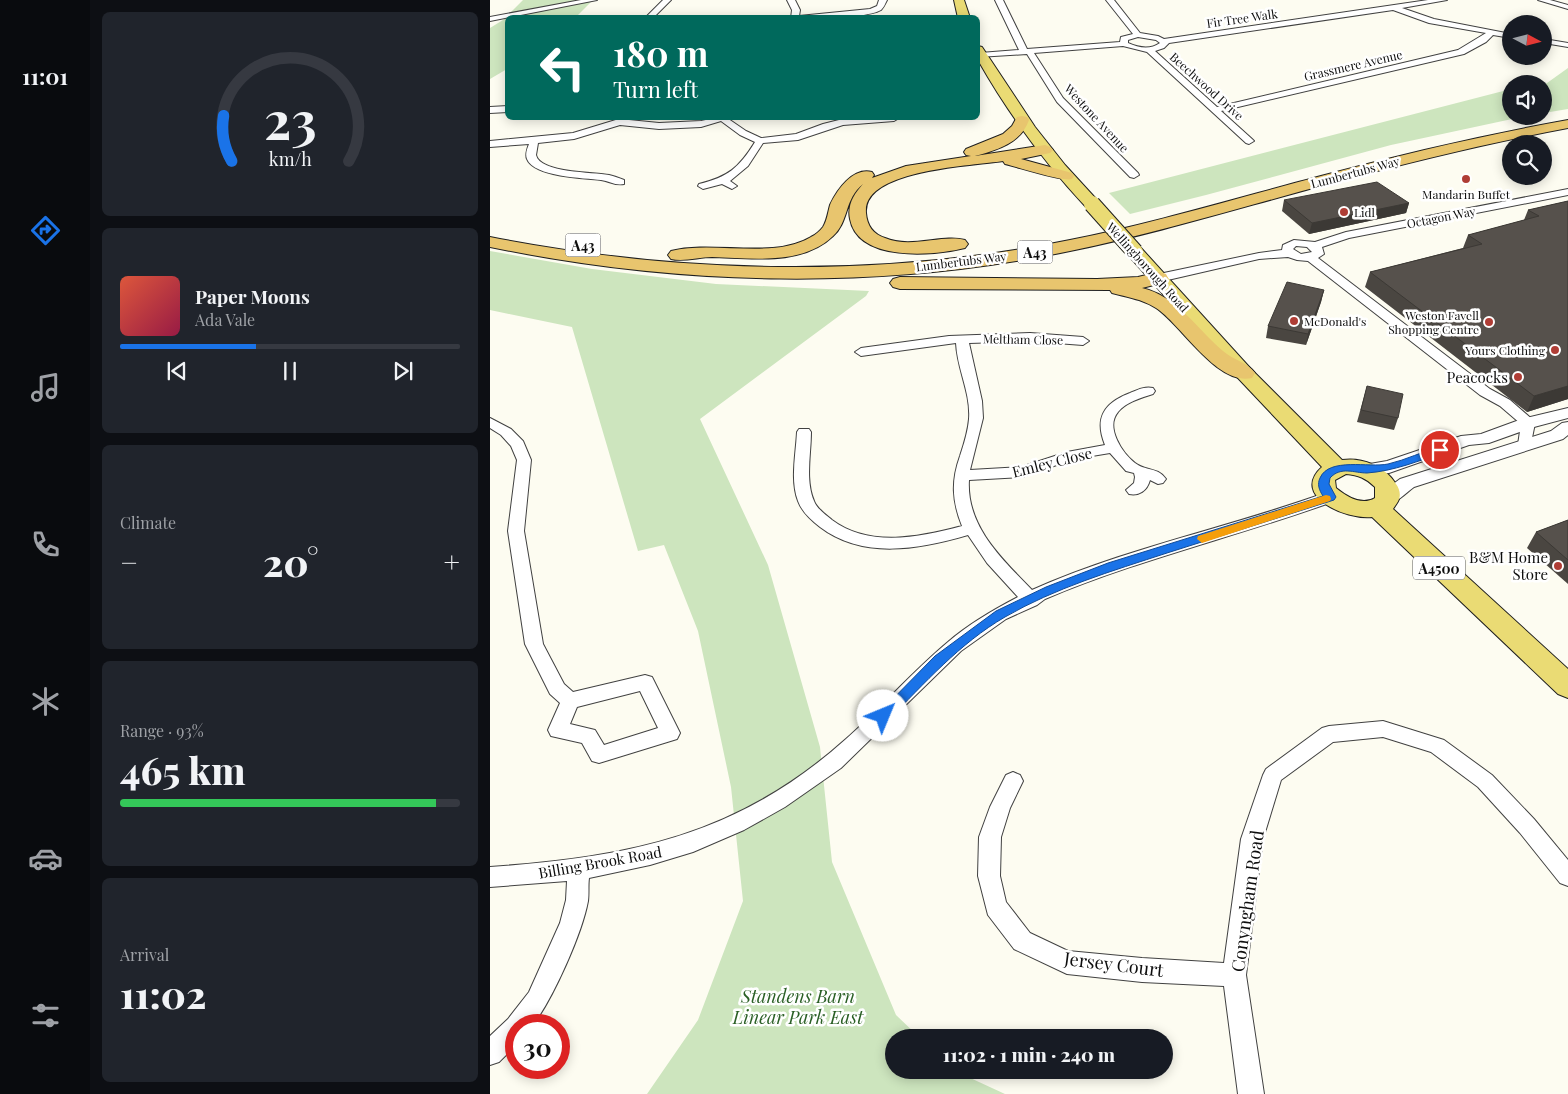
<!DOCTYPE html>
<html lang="en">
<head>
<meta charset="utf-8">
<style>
	:root { --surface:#171b24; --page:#20242c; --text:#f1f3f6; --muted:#9ea1a6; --line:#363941; --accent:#1a73e8 }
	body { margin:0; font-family:"Playfair Display",serif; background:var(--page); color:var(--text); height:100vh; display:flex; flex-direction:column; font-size:19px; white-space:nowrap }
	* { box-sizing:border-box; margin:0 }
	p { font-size:16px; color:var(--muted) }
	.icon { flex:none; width:28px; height:28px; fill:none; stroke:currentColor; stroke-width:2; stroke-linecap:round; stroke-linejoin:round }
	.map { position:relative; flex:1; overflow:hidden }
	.side { display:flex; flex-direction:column; gap:12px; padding:12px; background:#0d0f14; width:400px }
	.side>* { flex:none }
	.banner { position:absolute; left:15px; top:15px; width:475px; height:105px; border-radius:8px; box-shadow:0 2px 12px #0003; background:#00695c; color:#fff; overflow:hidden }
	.needle { width:32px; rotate:97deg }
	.buttons { position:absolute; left:1012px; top:15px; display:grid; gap:10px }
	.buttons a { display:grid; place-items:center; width:50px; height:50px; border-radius:50%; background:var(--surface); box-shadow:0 2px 12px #0003; font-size:25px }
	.speed { position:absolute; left:15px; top:1014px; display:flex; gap:10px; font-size:25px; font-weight:700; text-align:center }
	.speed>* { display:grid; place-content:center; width:65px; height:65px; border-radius:50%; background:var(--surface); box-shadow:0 2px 12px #0003; line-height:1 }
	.speed .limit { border:8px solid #d22; background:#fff; color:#111 }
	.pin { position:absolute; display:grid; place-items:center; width:42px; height:42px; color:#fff; margin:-21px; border:2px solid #fff; border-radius:50%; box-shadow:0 1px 5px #0007 }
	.me { position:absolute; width:55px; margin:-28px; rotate:45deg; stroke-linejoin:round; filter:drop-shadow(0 0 4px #0008) }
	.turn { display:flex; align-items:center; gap:18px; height:105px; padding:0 25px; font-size:22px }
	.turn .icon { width:65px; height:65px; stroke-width:2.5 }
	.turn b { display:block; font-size:35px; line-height:42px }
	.big { font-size:38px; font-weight:800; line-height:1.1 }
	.side .card { flex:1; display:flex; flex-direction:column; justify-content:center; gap:8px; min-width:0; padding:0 18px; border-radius:8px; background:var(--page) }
	.side .dial { align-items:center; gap:0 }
	.dial svg { height:130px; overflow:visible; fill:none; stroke:var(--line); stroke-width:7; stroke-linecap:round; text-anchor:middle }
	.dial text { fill:var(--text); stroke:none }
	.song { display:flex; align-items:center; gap:15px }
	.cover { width:60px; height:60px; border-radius:8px; background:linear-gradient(135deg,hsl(10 70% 55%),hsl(340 70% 35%)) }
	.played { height:5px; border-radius:2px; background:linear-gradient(90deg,var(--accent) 40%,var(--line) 40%) }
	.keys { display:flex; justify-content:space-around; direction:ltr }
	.heat { display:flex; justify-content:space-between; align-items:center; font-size:28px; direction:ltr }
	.charge { height:8px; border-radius:4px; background:linear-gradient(90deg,#34c759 93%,var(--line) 0) }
	.trip { position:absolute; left:395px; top:1029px; width:288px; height:50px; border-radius:25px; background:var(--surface); box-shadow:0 2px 12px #0003; font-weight:800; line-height:50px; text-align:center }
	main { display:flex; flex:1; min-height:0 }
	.tabs { display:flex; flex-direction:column; width:90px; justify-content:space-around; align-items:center; background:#090b0e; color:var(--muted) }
	.tabs .icon { width:35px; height:35px }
	.tabs .current { color:var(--accent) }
	.tabs b { font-size:22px; color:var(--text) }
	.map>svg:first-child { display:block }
	.green { fill:#cde5be }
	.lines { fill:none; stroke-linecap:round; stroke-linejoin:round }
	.minor-casing { stroke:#414141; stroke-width:2 }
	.tertiary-casing { stroke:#414141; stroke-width:2 }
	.primary-casing { stroke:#1f1f1f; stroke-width:2 }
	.trunk-casing { stroke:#1f1f1f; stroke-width:2 }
	.minor { fill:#fff; fill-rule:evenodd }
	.tertiary { fill:#fff; fill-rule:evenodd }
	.primary { fill:#eadb74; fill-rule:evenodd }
	.trunk { fill:#e8c56e; fill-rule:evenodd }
	.primary-bridge-casing { stroke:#1f1f1f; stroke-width:18; stroke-linecap:butt }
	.primary-bridge { stroke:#eadb74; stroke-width:16 }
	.wall { fill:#4a4641 }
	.shaded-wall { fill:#3c3935 }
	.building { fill:#56514c; stroke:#3c3935 }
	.route { fill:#1a73e8; stroke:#114b97 }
	.slow { fill:#f59e0b }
	.poi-dot { fill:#af3d35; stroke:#fff; stroke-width:2 }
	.labels { text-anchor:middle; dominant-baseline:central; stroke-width:5; stroke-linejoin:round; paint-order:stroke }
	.far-street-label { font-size:12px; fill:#0e0e0e; stroke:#fff }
	.far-poi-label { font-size:12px; fill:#0e0e0e; stroke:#fff; text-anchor:start }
	.shield { fill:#fff; stroke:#565656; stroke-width:1 }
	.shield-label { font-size:14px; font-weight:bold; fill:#0e0e0e }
	.poi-label { font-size:15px; fill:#0e0e0e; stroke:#fff; text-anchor:end }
	.street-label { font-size:15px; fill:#0e0e0e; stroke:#fff }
	.near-street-label { font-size:18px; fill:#0e0e0e; stroke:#fff }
	.near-park-label { font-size:18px; font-style:italic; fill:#2a5f25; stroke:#fff }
</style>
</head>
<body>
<main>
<nav class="tabs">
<b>11:01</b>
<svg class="icon current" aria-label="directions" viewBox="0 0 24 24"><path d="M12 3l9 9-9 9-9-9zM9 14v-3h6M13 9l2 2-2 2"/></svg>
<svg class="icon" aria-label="music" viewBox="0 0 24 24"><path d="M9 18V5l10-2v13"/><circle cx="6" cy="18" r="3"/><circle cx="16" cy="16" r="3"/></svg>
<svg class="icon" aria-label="phone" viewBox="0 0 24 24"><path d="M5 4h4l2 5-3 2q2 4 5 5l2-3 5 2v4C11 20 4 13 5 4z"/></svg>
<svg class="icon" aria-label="climate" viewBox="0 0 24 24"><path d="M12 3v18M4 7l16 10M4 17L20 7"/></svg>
<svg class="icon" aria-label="car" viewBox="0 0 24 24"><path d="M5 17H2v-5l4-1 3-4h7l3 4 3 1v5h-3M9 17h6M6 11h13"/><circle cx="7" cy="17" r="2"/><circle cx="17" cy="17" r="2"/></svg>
<svg class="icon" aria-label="filters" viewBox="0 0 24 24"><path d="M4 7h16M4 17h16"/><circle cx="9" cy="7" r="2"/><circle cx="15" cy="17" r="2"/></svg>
</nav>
<section class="side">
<div class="card dial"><svg viewBox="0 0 100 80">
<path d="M14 69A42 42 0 1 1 86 69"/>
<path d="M14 69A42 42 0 0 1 9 41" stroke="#1a73e8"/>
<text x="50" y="56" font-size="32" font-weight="700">23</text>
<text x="50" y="72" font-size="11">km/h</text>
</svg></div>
<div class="card">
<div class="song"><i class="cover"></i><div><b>Paper Moons</b><p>Ada Vale</p></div></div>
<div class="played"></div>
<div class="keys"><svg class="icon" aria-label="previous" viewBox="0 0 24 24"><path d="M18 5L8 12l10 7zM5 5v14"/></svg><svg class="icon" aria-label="pause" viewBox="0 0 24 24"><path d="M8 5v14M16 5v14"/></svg><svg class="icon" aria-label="next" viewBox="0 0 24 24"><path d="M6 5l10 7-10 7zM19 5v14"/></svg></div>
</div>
<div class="card"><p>Climate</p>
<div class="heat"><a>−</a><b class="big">20°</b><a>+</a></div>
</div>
<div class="card"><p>Range · 93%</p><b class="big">465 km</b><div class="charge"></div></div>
<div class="card"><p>Arrival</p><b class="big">11:02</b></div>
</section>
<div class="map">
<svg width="1078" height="1094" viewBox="0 0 1078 1094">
	<rect width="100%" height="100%" fill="#fdfcf1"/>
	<g class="green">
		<path d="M33,0H103L86,17L18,18L17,69L0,79V28L13,20Z"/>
		<path d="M1078,68V109L1054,113L1053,84L1057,83Z"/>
		<path d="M1021,89V116H1036L901,145L716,195L640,214L619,193Z"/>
		<path d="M0,251L102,269L226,284L379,291L376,296L210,419L278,565L330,747L342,862L406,1015L429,1037L404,1038V1070H463L515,1094H157L208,1020L253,901L241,787L208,631L174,545L148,551L82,327L0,310Z"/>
	</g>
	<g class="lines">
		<defs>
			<g id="minor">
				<path d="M91,0H107L0,21V17Z"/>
				<path d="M173,0H181L163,18H155Z"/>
				<path d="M297,0H305L310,10L309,16L380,9L387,6L389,0H397C395,4 394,7 391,10C376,19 320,18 301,18L302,10Z"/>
				<path d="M505,0H513L537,49L630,42L631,37L643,34L616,0H624L650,33L668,36L674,39L938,0H957L912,8L944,19L1021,34V38L1003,35L996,42L974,54L731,111L762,139L764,141L759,144L756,143L657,52L633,46L544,53L573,98L648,173L649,175L644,178L640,177L567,102L537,54L488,57V53H490L529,50ZM903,10L939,23L996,33L968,50L727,107L665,51L674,48L679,43ZM648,37L666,40L670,43C660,50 649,48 638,43V40Z"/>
				<path d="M1048,0H1060L1078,5V9Z"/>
				<path d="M1054,39L1078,43V47L1054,43Z"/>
				<path d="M18,106V112L0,113V107Z"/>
				<path d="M225,118H237L256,131L271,138L306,134L333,124L353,119L409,118L404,121L353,125L308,140L273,143L258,166L240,181L247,186L242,189L232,184L213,189L208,186L209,184C238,177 249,168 265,142L250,135L231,121L211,127L169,129L130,125L84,139L48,143L46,155C50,173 103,172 119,175C124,176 129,178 134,180V184C126,186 119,181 111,180C94,178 44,177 37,159C35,154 37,149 39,144L0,147V141L83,133L129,119L169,123L211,121Z"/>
				<path d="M1078,189V195L859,238L832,247L834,254L828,258L1000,389L1020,400L1043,420L1045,423L1040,448H1030L1028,445L1031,424L1010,406L990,395L818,261L807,260L798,257L769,259L669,282L663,278L669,274L769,253L792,250L793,245L804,240L825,242L856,232ZM806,246L817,247L822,252L811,254L803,249Z"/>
				<path d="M540,333L593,337L599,341L593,345L540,341L479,343L492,401L493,418L480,470L531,467L577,452L615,445C604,418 614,403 640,393C647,390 655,386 663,388L665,391L663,394C651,398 636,402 628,412C615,427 632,453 645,463C655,471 668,467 676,479L673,483L668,484L660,480C657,491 649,496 639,494L636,490L644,483L645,477L644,473L636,471L620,453L584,459L532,477L479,480C476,526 512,559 542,590C636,548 738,528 835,493L840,492L845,493L848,497L845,501C749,536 649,559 555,599L547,605L516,619L471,651L351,768L295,807L254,830L203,852L160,865L99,878C98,885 99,894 98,901C92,934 63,998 43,1025H26V1045L9,1062L0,1065V1036L18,1019L39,992L70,923L76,900L77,881L0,887V867C140,857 248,836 356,739C391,708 422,672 458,642C479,624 503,610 528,597L497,563L478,535C430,549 373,560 330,527C321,520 312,512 308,501C300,480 306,454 307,432L309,429H319L321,432C321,454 315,480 324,501C327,509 336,515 342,520C379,548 431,537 472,526C462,501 461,481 470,456C474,444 478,431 479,419C481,393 467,369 466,343L371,356L365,352L371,348L459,336Z"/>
				<path d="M0,418L21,429L33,441L41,460L34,531L53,644L74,684L83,692L155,675L162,677L190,733L187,739L109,763L102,761L92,743L61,736L58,730L70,703L60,694L35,644L18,531L27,460L21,446L11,435L0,428ZM150,691L168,728L114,745L105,730L80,724L87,707Z"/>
				<path d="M893,721L954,740L1002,775L1044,819L1078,860V886L1070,883L1030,833L988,787L941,752L893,737L843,742L791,780L773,839L756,975L774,1094H748L734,986L652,982L577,974L524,949L498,915L488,876L489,837L500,807L516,775L523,772L530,775L533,781L520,808L511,837L510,876L516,902L540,933L578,951L652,958L734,963L751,839L773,775L776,769L832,728L839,726Z"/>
			</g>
			<g id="tertiary">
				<path d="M1078,408V418L1044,427L999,443L979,445L899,473L875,476L868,474L866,470L868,466L897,461L971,436L991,434L1032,419Z"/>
				<path d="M1078,422V435L1073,439L924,487C913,495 905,506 891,503L889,498L891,493L910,479L1061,431L1072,423Z"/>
			</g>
			<g id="primary">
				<path d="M464,0H474L480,18H468Z"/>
				<path d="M488,46L492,47L545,127L575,165L608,201L610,204L608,207H596C554,162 518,113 488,60Z"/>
				<path d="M645,247L651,248L761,369L852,460C872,457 895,466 906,484C909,488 911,494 909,499C908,502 905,506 903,509L1078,669V698L1068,694L882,517C856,520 800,496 832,467L747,377L639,256L636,252L639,248ZM856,474C868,475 876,478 885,487V498C872,506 857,497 846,488L845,480Z"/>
			</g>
			<g id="trunk">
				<path d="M532,116L537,117L539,120C531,143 507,150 485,156L555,145L560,147L563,150L560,153L531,159L582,173L584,176L582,179C573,182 528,167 515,164L513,161C484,166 372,169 376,213C377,226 383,234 395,238C421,249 452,234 475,240L478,244L475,248C443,256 368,262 360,219C357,205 364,194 373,184C354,199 359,222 343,236C312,266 261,258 222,257C209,257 194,262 181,259L178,255L181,251C224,240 282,260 321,237C325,235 330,231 333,227C337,221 338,212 340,205C347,190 363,167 382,172L384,175L382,178L416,166L481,156L476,155L474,152L476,149L513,134L522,126L527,117Z"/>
				<path d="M1078,120V128C998,143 920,162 842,183C755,206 669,233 580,251C391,291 189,286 0,247V237C189,274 390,279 580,240C665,223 748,198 831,176C913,154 995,135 1078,120Z"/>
				<path d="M669,272L676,274L678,278L676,282L652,288C687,296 707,329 733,351C743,360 757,362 765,373L762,378C727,386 691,324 666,308C652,299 637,297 622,293L620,290L410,289L403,287L400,283L403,279L410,277L607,279L648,277Z"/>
			</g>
		</defs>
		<use href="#minor" class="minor-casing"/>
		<use href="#tertiary" class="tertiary-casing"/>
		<use href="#primary" class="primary-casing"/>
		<use href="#trunk" class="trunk-casing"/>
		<use href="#minor" class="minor"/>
		<use href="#tertiary" class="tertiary"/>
		<use href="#primary" class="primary"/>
		<use href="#trunk" class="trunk"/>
		<defs>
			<path id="primary-bridge" d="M602,204L645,252"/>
		</defs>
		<use href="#primary-bridge" class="primary-bridge-casing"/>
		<use href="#primary-bridge" class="primary-bridge"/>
	</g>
	<g class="wall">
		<path d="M794,200L919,203L916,213L819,234L792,211Z"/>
		<path d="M1078,201V399L1037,412L875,287L880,272L973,248L978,235L1034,220L1038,210Z"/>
		<path d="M834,290L831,302L816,345L776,338L778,326Z"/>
		<path d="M877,386L908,418L904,430L867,422Z"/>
		<path d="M1078,520V584L1037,548L1046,532Z"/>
	</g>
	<g class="shaded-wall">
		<path d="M919,203L916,213L819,234L822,223Z"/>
		<path d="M834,290L831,302L816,345L818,334Z"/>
		<path d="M1078,386V399L1037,412L1044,396Z"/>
	</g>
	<g class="building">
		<path d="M887,182L919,203L822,223L794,200Z"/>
		<path d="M1078,201V386L1044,396L880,272L992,244L978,235L1049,216L1038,210Z"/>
		<path d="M797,282L834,290L818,334L778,326Z"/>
		<path d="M877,386L913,394L908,418L871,410Z"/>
		<path d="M1078,520V560L1046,532Z"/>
	</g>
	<path class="route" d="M950,447L955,450L954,452C929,461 904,471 877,473C864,473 851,466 840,478L839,484L846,497L844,500C788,518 733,535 677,553C622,571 565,588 515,617C470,643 434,684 398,720L393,721L388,720L386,716L445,656L506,611L556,587L618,563L833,496C829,490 827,484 830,478C839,457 879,468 898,464C916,460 933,451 950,447Z"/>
	<path class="slow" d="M836,495L840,496L841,499L840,501L712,543L707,539L708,536Z"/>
	<g class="poi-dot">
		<circle cx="976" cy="179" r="5"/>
		<circle cx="854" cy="212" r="5"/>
		<circle cx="804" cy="321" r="5"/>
		<circle cx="999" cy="322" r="5"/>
		<circle cx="1065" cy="350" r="5"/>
		<circle cx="1028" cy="377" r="5"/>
		<circle cx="1068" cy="566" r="5"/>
	</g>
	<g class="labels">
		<g class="far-street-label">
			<text transform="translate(752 18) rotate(-8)">Fir Tree Walk</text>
			<text transform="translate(863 65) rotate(-13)">Grassmere Avenue</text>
			<text transform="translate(717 86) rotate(42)">Beechwood Drive</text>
			<text transform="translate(607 118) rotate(47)">Westone Avenue</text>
			<text transform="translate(865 172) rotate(-15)">Lumbertubs Way</text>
			<text transform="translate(951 217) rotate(-11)">Octagon Way</text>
			<text transform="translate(471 261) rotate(-7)">Lumbertubs Way</text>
			<text transform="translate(658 267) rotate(48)">Wellingborough Road</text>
			<text transform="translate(533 339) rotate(1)">Meltham Close</text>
		</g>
		<g class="far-poi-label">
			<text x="976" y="194" text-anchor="middle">Mandarin Buffet</text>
			<text x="864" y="212">Lidl</text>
			<text x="989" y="315" text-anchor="end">Weston Favell<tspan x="989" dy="14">Shopping Centre</tspan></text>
			<text x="814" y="321">McDonald's</text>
			<text x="1055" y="350" text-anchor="end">Yours Clothing</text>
		</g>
		<g class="shield">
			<rect x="75.5" y="233.5" width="35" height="23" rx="4"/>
			<rect x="527.5" y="240.5" width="35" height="23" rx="4"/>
			<rect x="923" y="556.5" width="52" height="23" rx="4"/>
		</g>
		<g class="shield-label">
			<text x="93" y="245">A43</text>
			<text x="545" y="252">A43</text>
			<text x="949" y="568">A4500</text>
		</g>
		<g class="poi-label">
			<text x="1018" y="377">Peacocks</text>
			<text x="1058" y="557">B&amp;M Home<tspan x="1058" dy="17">Store</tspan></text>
		</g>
		<g class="street-label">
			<text transform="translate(562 462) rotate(-14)">Emley Close</text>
			<text transform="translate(110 862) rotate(-10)">Billing Brook Road</text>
		</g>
		<g class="near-street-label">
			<text transform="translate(757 901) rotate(-82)">Conyngham Road</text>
			<text transform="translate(624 964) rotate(7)">Jersey Court</text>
		</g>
		<g class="near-park-label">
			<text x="308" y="996">Standens Barn<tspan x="308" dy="21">Linear Park East</tspan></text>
		</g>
	</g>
</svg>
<div class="buttons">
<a><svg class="needle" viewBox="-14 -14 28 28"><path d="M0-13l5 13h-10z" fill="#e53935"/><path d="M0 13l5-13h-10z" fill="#9ea1a6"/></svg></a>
<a><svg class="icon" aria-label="sound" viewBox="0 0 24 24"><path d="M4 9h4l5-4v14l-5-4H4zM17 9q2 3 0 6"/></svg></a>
<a><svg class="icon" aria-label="search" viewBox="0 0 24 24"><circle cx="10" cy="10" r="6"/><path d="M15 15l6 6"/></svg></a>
</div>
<div class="speed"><div class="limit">30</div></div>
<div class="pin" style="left:950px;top:450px;background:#d93025"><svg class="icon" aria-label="arrive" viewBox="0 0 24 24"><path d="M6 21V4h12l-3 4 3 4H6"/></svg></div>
<svg class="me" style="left:393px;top:716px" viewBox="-20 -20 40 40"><circle r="19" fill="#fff"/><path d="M0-13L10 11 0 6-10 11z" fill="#1a73e8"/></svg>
<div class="trip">11:02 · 1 min · 240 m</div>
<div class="banner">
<div class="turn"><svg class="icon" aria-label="left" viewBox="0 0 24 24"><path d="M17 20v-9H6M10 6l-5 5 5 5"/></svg><div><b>180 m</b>Turn left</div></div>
</div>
</div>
</main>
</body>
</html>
